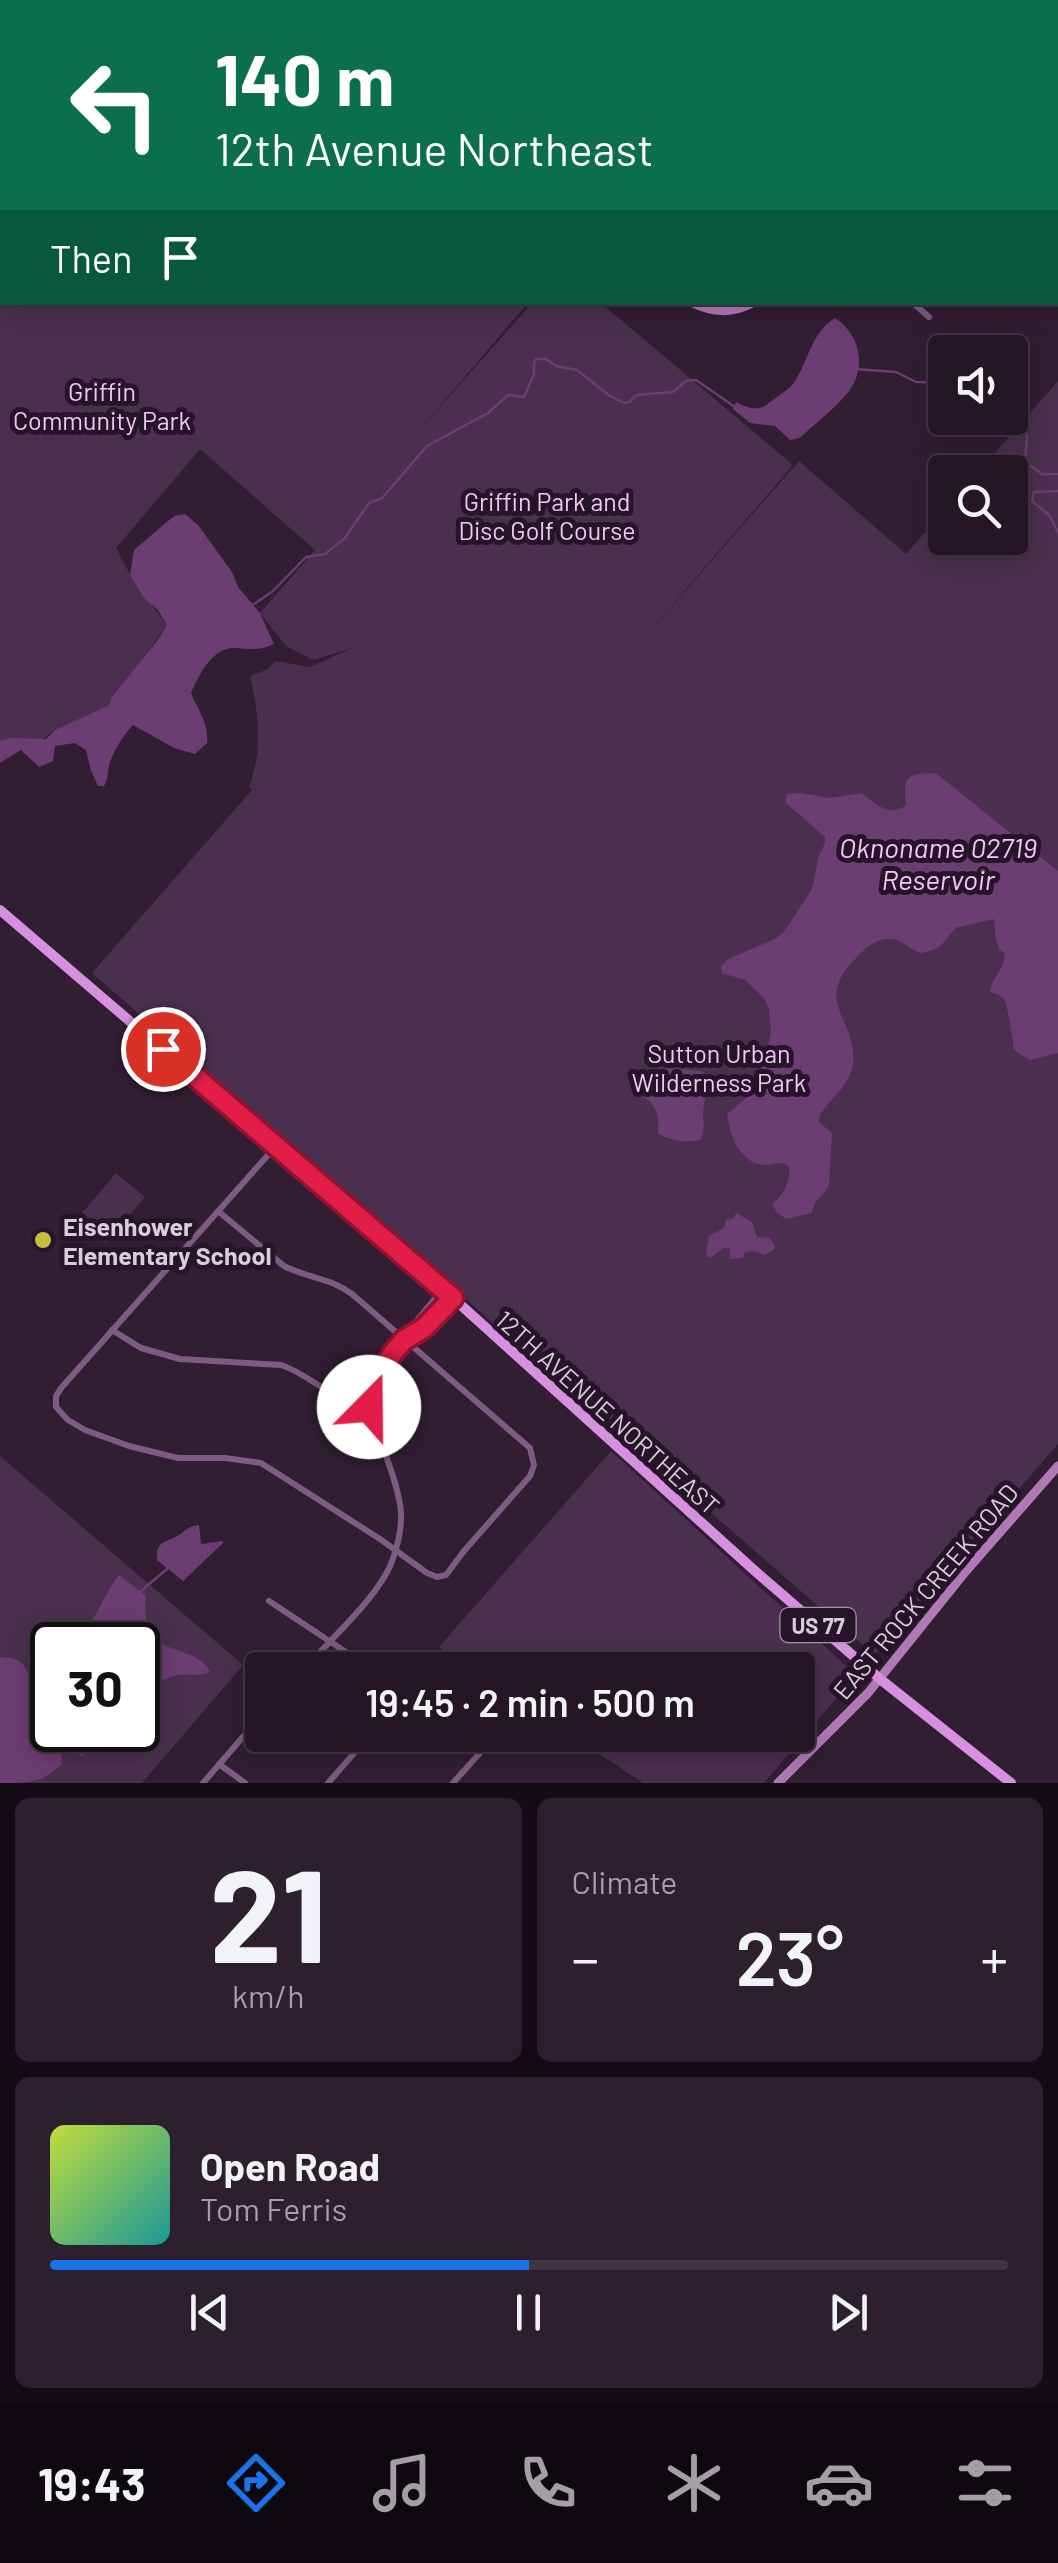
<!DOCTYPE html>
<html lang="en">
<head>
<meta charset="utf-8">
<style>
	:root { --surface:#251626; --page:#2d1f2e; --text:#f1f3f6; --muted:#a39fa7; --line:#423543; --accent:#1a73e8 }
	body { margin:0; font-family:Barlow,sans-serif; background:var(--page); color:var(--text); height:100vh; display:flex; flex-direction:column; font-size:38px; white-space:nowrap }
	* { box-sizing:border-box; margin:0 }
	p { font-size:32px; color:var(--muted) }
	.icon { flex:none; width:55px; height:55px; fill:none; stroke:currentColor; stroke-width:2; stroke-linecap:round; stroke-linejoin:round }
	.map { position:relative; height:1783px; overflow:hidden }
	.drawer { display:flex; flex-direction:column; gap:15px; padding:15px; background:#140c15; flex:1 }
	.drawer>* { flex:none }
	.banner { position:absolute; left:0px; top:0px; width:1060px; height:305px; box-shadow:0 5px 25px #0003,0 0 0 2px var(--line); background:#0b6e4f; color:#fff; overflow:hidden }
	.controls { position:absolute; left:928px; top:335px; display:grid; gap:20px }
	.controls a { display:grid; place-items:center; width:100px; height:100px; border-radius:10px; background:var(--surface); box-shadow:0 5px 25px #0003,0 0 0 2px var(--line); font-size:50px }
	.speed { position:absolute; left:30px; top:1622px; display:flex; gap:20px; font-size:50px; font-weight:700; text-align:center }
	.speed>* { display:grid; place-content:center; width:130px; height:130px; border-radius:50%; background:var(--surface); box-shadow:0 5px 25px #0003,0 0 0 2px var(--line); line-height:1 }
	.speed .limit { border:5px solid #111; border-radius:15px; background:#fff; color:#111 }
	.pin { position:absolute; display:grid; place-items:center; width:85px; height:85px; color:#fff; margin:-42px; border:5px solid #fff; border-radius:50%; box-shadow:0 2px 10px #0007 }
	.me { position:absolute; width:110px; margin:-55px; rotate:22deg; stroke-linejoin:round; filter:drop-shadow(0 0 8px #0008) }
	.turn { display:flex; align-items:center; gap:35px; height:210px; padding:0 50px; font-size:45px }
	.turn .icon { width:130px; height:130px; stroke-width:2.5 }
	.turn b { display:block; font-size:70px; line-height:85px }
	.then { display:flex; align-items:center; height:95px; padding:0 50px; background:#0003; gap:20px; font-size:38px }
	.big { font-size:75px; font-weight:600; line-height:1.1 }
	.drawer .widget { flex:1; display:flex; flex-direction:column; justify-content:center; gap:15px; min-width:0; padding:0 35px; border-radius:15px; background:var(--page) }
	.drawer .dial { align-items:center; gap:0 }
	.dial b { font-size:130px; line-height:1 }
	.song { display:flex; align-items:center; gap:30px }
	.cover { width:120px; height:120px; border-radius:15px; background:linear-gradient(135deg,hsl(70 70% 55%),hsl(180 70% 35%)) }
	.played { height:10px; border-radius:5px; background:linear-gradient(90deg,var(--accent) 50%,var(--line) 50%) }
	.keys { display:flex; justify-content:space-around; direction:ltr }
	.heat { display:flex; justify-content:space-between; align-items:center; font-size:55px; direction:ltr }
	.drawer .tiles { flex:1; display:grid; gap:15px; grid-template-columns:1fr 1fr }
	.widget:last-child { grid-column:span 2 }
	.trip { position:absolute; left:245px; top:1652px; width:570px; height:100px; border-radius:10px; background:var(--surface); box-shadow:0 5px 25px #0003,0 0 0 2px var(--line); font-weight:600; line-height:100px; text-align:center }
	.dock { display:flex; height:160px; justify-content:space-around; align-items:center; background:#0f090f; color:var(--muted) }
	.dock .icon { width:70px; height:70px }
	.dock .selected { color:var(--accent) }
	.dock b { font-size:45px; color:var(--text) }
	.map>svg:first-child { display:block }
	.green { fill:#4a304e; fill-rule:evenodd }
	.water { fill:#6c3d72 }
	.lines { fill:none; stroke-linecap:round; stroke-linejoin:round }
	.stream { stroke:#6c3d72; stroke-width:2.5 }
	.street { stroke:#7e5b82; stroke-width:6 }
	.secondary { stroke:#b078b7; stroke-width:9 }
	.primary { stroke:#d78fdf; stroke-width:10 }
	.route-casing { stroke:#92132f; stroke-width:25 }
	.route { stroke:#e11d48; stroke-width:18 }
	.poi-dot { fill:#c5bc3d; stroke:#261429; stroke-width:4 }
	.labels { text-anchor:middle; dominant-baseline:central; stroke-width:10; stroke-linejoin:round; paint-order:stroke }
	.shield { fill:#261429; stroke:#a496a6; stroke-width:2.5 }
	.shield-label { font-size:22px; font-weight:bold; fill:#dacddb }
	.park-label { font-size:25px; fill:#f2c7f6; stroke:#261429 }
	.poi-label { font-size:25px; font-weight:bold; fill:#dacddb; stroke:#261429; text-anchor:start }
	.street-label { font-size:25px; fill:#dacddb; stroke:#261429 }
	.water-label { font-size:28px; font-style:italic; fill:#f2c7f7; stroke:#261429 }
</style>
</head>
<body>
<div class="map">
<svg width="1058" height="1783" viewBox="0 0 1058 1783">
	<rect width="100%" height="100%" fill="#311e33"/>
	<g class="green">
		<path d="M2,110V302L528,303L416,434L532,303H601L793,465L638,645L799,461L906,554L945,510V538H1010V472H978L1058,381V1444L874,1655L92,973L252,790L249,787C263,748 259,715 250,676L268,669L276,661L310,667L352,648L313,660L286,646L260,613L315,550L200,449L116,548L132,578L167,625L110,705L55,730L42,739L0,742V113Z"/>
		<path d="M116,1173L145,1197L105,1243L77,1219Z"/>
		<path d="M611,1451L856,1675L764,1783H643L571,1735H798V1670H474L439,1647Z"/>
		<path d="M0,1456L243,1665L142,1783H0ZM52,1645H138V1730H52Z"/>
	</g>
	<g class="water">
		<path d="M835,318C856,332 865,357 855,381C847,400 815,423 800,438L790,440L775,426L750,423L733,409L736,402C743,405 751,410 759,408C765,407 768,403 773,400C782,393 791,389 797,378C808,358 814,330 835,318Z"/>
		<path d="M185,514L198,525L232,572L238,587L260,613L274,644C260,651 250,649 234,648C212,648 199,675 191,693C198,710 209,724 207,743L195,754L174,748L133,725C124,734 115,749 110,762C107,772 109,778 104,786H98L91,771L86,750L75,743L55,746L53,761L39,767L21,750L0,763V741L9,738L46,739L55,730L109,705L112,697L157,641L167,625L158,610L144,598L130,575L134,550L174,516Z"/>
		<path d="M929,773L937,774L1058,871V1053L1030,1060L1014,1050C1013,1042 1008,1005 1004,999C1002,996 994,993 990,992C991,980 1001,972 1004,961C1006,947 1002,956 998,945C995,939 995,927 994,919L955,928C944,943 939,951 920,953C912,950 907,945 899,941C884,934 868,945 858,956C810,1003 858,1018 853,1064C850,1086 829,1099 819,1117V1122L832,1133L829,1184C825,1197 815,1196 812,1213L786,1219L776,1212L772,1204C783,1196 791,1181 789,1167L784,1163C777,1163 765,1166 758,1164C738,1158 729,1133 727,1114L751,1094L766,1058L771,1032L769,1009L764,998L745,980L722,973L721,966L728,959L775,939L784,932L812,889L819,856L825,843V837L785,802L787,794L801,793L829,798L862,793C875,804 890,818 906,805C904,780 903,775 929,773Z"/>
		<path d="M674,1068L700,1071L710,1076C710,1087 706,1093 704,1104C701,1117 707,1128 701,1140C686,1143 670,1141 658,1133C659,1115 658,1105 641,1096L642,1071Z"/>
		<path d="M736,1213L752,1222L757,1237L770,1238L775,1246L774,1250L764,1255L755,1251L745,1252L743,1258L730,1259V1248H724L710,1258L706,1255L709,1236L724,1228L726,1220L734,1218Z"/>
		<path d="M199,1525L201,1544L223,1541V1543L183,1581L157,1560C156,1541 163,1544 177,1536C187,1531 187,1526 199,1525Z"/>
		<path d="M119,1575L145,1595L146,1623L151,1638C169,1651 203,1653 210,1672C200,1677 189,1673 178,1675C164,1678 153,1686 138,1687V1645H72C95,1625 101,1598 119,1575Z"/>
		<path d="M52,1656V1730H89C90,1740 92,1753 81,1757L74,1742L64,1741L60,1745L62,1764C43,1783 28,1783 0,1783V1657C24,1659 22,1662 32,1680L38,1676L39,1666Z"/>
	</g>
	<g class="lines">
		<g class="stream">
			<path d="M855,369L896,372L916,382L945,383"/>
			<path d="M1010,397L1020,415L1027,437L1025,462L1042,474H1058"/>
			<path d="M1058,491L1034,492L1032,501L1049,515L1058,532"/>
			<path d="M251,606L273,591L306,557L325,554L344,539L369,503L382,498L427,446L488,413L508,395L524,397L534,374V362L536,359H546L556,366L577,370L610,396L624,403L629,402L637,395L673,392L686,381L696,380L735,407"/>
			<path d="M141,1591L167,1569"/>
		</g>
		<g class="street">
			<path d="M869,0L872,2"/>
			<path d="M633,1L635,2"/>
			<path d="M768,2L771,0"/>
			<path d="M912,302L929,317"/>
			<path d="M218,1211L284,1266C307,1278 331,1278 352,1294L530,1448L534,1465L530,1476L464,1551L446,1575L437,1577L427,1573L380,1539L261,1463L225,1458H178L129,1446L85,1430L68,1420L56,1407V1396L62,1387L276,1146"/>
			<path d="M112,1330L141,1348L180,1359L281,1365C315,1376 337,1408 375,1406"/>
			<path d="M410,1336L424,1328L452,1298"/>
			<path d="M269,1601L373,1670"/>
			<path d="M303,1670C329,1641 376,1599 391,1564C397,1548 402,1529 401,1512C397,1466 363,1425 380,1377C389,1351 424,1313 442,1290"/>
			<path d="M219,1764L245,1783"/>
			<path d="M203,1783L262,1715"/>
			<path d="M328,1783L370,1735"/>
			<path d="M453,1783L487,1745L471,1735"/>
		</g>
		<g class="secondary">
			<path d="M77,2L79,0"/>
			<path d="M1005,2L1007,0"/>
			<path d="M0,92L2,89"/>
			<path d="M691,302C713,313 732,314 754,302"/>
			<path d="M778,1783L868,1693L966,1571L1058,1466"/>
		</g>
		<path class="primary" d="M0,910L453,1298L755,1571L880,1679L1011,1783"/>
	</g>
	<g class="lines">
		<defs>
			<path id="route" d="M163,1049L453,1298L424,1328L404,1340L392,1354L378,1381L375,1406L369,1407"/>
		</defs>
		<use href="#route" class="route-casing"/>
		<use href="#route" class="route"/>
	</g>
	<circle class="poi-dot" cx="43" cy="1240" r="10"/>
	<g class="labels">
		<rect class="shield" x="780.5" y="1608" width="75" height="34" rx="8"/>
		<g class="shield-label">
			<text x="818" y="1625">US 77</text>
		</g>
		<g class="park-label">
			<text x="102" y="391">Griffin<tspan x="102" dy="29">Community Park</tspan></text>
			<text x="547" y="501">Griffin Park and<tspan x="547" dy="29">Disc Golf Course</tspan></text>
			<text x="719" y="1053">Sutton Urban<tspan x="719" dy="29">Wilderness Park</tspan></text>
		</g>
		<g class="poi-label">
			<text x="63" y="1226">Eisenhower<tspan x="63" dy="29">Elementary School</tspan></text>
		</g>
		<g class="street-label">
			<text transform="translate(608 1412) rotate(42)">12TH AVENUE NORTHEAST</text>
			<text transform="translate(925 1591) rotate(-50)">EAST ROCK CREEK ROAD</text>
		</g>
		<g class="water-label">
			<text x="938" y="847">Oknoname 02719<tspan x="938" dy="32">Reservoir</tspan></text>
		</g>
	</g>
</svg>
<div class="controls">
<a><svg class="icon" aria-label="sound" viewBox="0 0 24 24"><path d="M4 9h4l5-4v14l-5-4H4zM17 9q2 3 0 6"/></svg></a>
<a><svg class="icon" aria-label="search" viewBox="0 0 24 24"><circle cx="10" cy="10" r="6"/><path d="M15 15l6 6"/></svg></a>
</div>
<div class="speed"><div class="limit">30</div></div>
<div class="pin" style="left:163px;top:1049px;background:#d93025"><svg class="icon" aria-label="arrive" viewBox="0 0 24 24"><path d="M6 21V4h12l-3 4 3 4H6"/></svg></div>
<svg class="me" style="left:369px;top:1407px" viewBox="-20 -20 40 40"><circle r="19" fill="#fff"/><path d="M0-13L10 11 0 6-10 11z" fill="#e11d48"/></svg>
<div class="trip">19:45 · 2 min · 500 m</div>
<div class="banner">
<div class="turn"><svg class="icon" aria-label="left" viewBox="0 0 24 24"><path d="M17 20v-9H6M10 6l-5 5 5 5"/></svg><div><b>140 m</b>12th Avenue Northeast</div></div>
<div class="then">Then<svg class="icon" aria-label="arrive" viewBox="0 0 24 24"><path d="M6 21V4h12l-3 4 3 4H6"/></svg></div>
</div>
</div>
<section class="drawer">
<div class="tiles">
<div class="widget dial"><b>21</b><p>km/h</p></div>
<div class="widget"><p>Climate</p>
<div class="heat"><a>−</a><b class="big">23°</b><a>+</a></div>
</div>
<div class="widget">
<div class="song"><i class="cover"></i><div><b>Open Road</b><p>Tom Ferris</p></div></div>
<div class="played"></div>
<div class="keys"><svg class="icon" aria-label="previous" viewBox="0 0 24 24"><path d="M18 5L8 12l10 7zM5 5v14"/></svg><svg class="icon" aria-label="pause" viewBox="0 0 24 24"><path d="M8 5v14M16 5v14"/></svg><svg class="icon" aria-label="next" viewBox="0 0 24 24"><path d="M6 5l10 7-10 7zM19 5v14"/></svg></div>
</div>
</div>
</section>
<nav class="dock">
<b>19:43</b>
<svg class="icon selected" aria-label="directions" viewBox="0 0 24 24"><path d="M12 3l9 9-9 9-9-9zM9 14v-3h6M13 9l2 2-2 2"/></svg>
<svg class="icon" aria-label="music" viewBox="0 0 24 24"><path d="M9 18V5l10-2v13"/><circle cx="6" cy="18" r="3"/><circle cx="16" cy="16" r="3"/></svg>
<svg class="icon" aria-label="phone" viewBox="0 0 24 24"><path d="M5 4h4l2 5-3 2q2 4 5 5l2-3 5 2v4C11 20 4 13 5 4z"/></svg>
<svg class="icon" aria-label="climate" viewBox="0 0 24 24"><path d="M12 3v18M4 7l16 10M4 17L20 7"/></svg>
<svg class="icon" aria-label="car" viewBox="0 0 24 24"><path d="M5 17H2v-5l4-1 3-4h7l3 4 3 1v5h-3M9 17h6M6 11h13"/><circle cx="7" cy="17" r="2"/><circle cx="17" cy="17" r="2"/></svg>
<svg class="icon" aria-label="filters" viewBox="0 0 24 24"><path d="M4 7h16M4 17h16"/><circle cx="9" cy="7" r="2"/><circle cx="15" cy="17" r="2"/></svg>
</nav>
</body>
</html>
